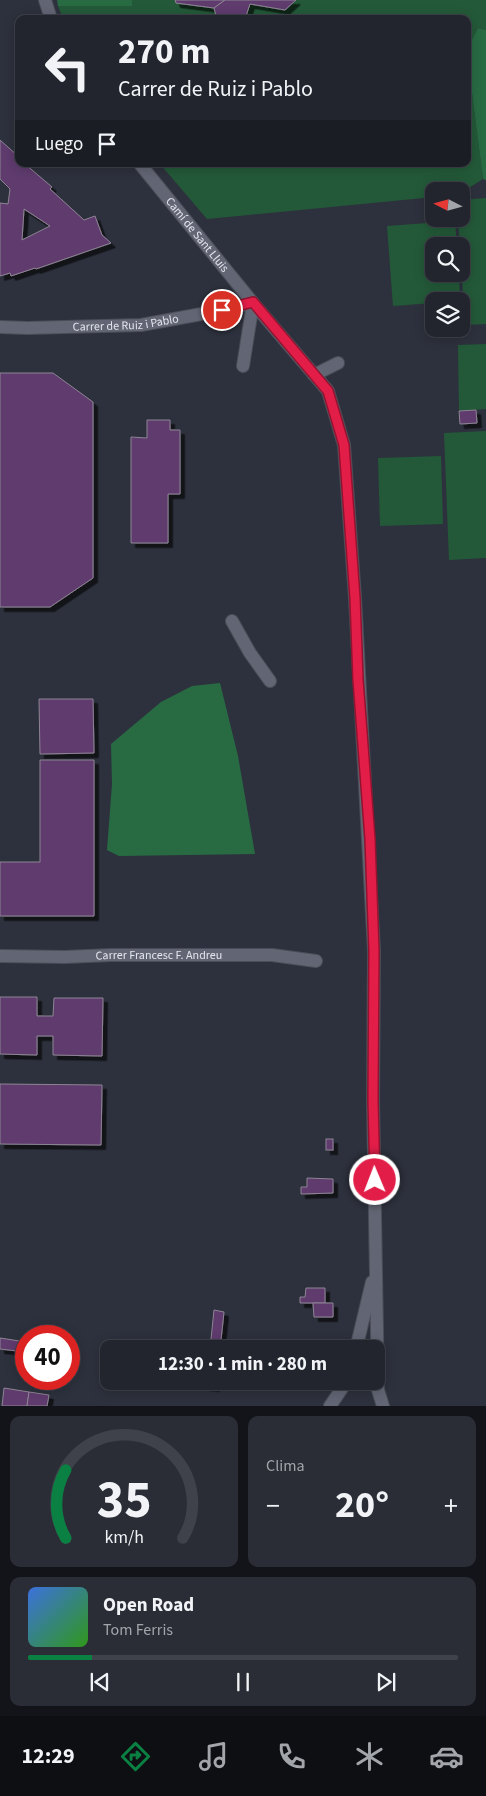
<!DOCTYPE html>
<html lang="es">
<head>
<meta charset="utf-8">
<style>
	:root { --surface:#22252e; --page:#2a2d36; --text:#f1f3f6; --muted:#a2a5aa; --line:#3f424a; --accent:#0b8043 }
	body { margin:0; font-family:"Source Sans 3",sans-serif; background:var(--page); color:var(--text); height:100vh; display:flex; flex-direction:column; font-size:19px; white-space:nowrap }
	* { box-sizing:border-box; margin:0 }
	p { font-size:16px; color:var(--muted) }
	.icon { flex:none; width:28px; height:28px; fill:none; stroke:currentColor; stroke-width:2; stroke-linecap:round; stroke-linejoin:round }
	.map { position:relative; height:1406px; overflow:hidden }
	.panel { display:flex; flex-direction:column; gap:10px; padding:10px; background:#131419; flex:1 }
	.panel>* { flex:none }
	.guide { position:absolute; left:15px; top:15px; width:456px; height:152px; border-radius:10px; box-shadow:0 2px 12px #0003,0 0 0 1px var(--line); background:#22252e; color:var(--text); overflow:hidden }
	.needle { width:32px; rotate:276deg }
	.controls { position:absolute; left:425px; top:182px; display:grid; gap:10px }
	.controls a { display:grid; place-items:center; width:45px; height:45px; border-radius:10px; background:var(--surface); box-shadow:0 2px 12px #0003,0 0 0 1px var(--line); font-size:25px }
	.speed { position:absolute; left:15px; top:1325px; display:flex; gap:10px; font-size:25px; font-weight:700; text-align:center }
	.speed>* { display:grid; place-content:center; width:65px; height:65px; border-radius:50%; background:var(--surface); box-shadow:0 2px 12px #0003,0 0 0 1px var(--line); line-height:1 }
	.speed .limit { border:8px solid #d22; background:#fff; color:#111 }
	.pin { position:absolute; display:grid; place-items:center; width:42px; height:42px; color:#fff; margin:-21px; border:2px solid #fff; border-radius:50%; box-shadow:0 1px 5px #0007 }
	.me { position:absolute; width:55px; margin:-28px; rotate:359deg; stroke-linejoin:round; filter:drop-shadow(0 0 4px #0008) }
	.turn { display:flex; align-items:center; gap:18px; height:105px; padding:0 20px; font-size:22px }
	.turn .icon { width:65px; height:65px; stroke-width:2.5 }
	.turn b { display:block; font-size:35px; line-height:42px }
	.then { display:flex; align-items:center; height:48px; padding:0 20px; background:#0003; gap:10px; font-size:19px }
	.big { font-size:38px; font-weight:700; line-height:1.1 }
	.panel .tile { flex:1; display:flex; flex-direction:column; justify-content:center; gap:8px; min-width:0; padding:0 18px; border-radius:10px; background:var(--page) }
	.panel .dial { align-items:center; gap:0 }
	.dial svg { height:130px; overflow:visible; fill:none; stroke:var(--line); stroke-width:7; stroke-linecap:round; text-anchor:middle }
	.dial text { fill:var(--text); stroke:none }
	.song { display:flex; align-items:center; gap:15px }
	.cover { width:60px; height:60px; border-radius:8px; background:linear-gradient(135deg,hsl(220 70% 55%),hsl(110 70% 35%)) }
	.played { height:5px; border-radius:2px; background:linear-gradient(90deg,var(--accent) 15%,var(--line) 15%) }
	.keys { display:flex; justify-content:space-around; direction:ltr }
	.heat { display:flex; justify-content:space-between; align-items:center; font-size:28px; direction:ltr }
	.panel .tiles { flex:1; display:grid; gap:10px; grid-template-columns:1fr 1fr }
	.tile:last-child { grid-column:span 2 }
	.trip { position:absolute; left:100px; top:1340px; width:285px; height:50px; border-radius:10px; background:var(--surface); box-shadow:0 2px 12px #0003,0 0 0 1px var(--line); font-weight:700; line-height:50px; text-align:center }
	.menu { display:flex; height:80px; justify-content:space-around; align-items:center; background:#0e0f12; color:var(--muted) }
	.menu .icon { width:35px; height:35px }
	.menu .current { color:var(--accent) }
	.menu b { font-size:22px; color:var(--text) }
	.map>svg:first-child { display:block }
	.green { fill:#235938 }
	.forest { fill:#286b43 }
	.building { fill:#5e3a6e; stroke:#8e8593; fill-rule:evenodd; filter:url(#shadow) }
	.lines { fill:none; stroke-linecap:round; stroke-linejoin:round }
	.minor-casing { stroke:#4b4e58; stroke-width:14 }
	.minor { stroke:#626674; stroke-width:12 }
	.route-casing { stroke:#92132f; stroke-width:12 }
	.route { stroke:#e11d48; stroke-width:9 }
	.labels { text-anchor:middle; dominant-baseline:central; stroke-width:5; stroke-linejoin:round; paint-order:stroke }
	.street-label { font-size:12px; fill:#e3e5ed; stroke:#242733 }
</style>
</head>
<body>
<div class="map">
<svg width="486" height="1406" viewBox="0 0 486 1406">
	<defs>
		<filter id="shadow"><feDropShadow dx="4.5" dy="4.5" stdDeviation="0" flood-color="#0009"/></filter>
	</defs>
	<rect width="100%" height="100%" fill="#2d313d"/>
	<g class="green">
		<path d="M132,0H486V30L478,28L468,47V19H63L58,6H131Z"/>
		<path d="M468,62L483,179L461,193V191H434V197L207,219L160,164H468Z"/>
		<path d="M486,198V324L464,325L461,246H460L458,219H461V200Z"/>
		<path d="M455,221L457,246H434V274H459L460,301H434V303L393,306L387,226Z"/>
		<path d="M486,344V409L459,411L458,345Z"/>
		<path d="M486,431V558L449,560L444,433Z"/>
		<path d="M441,456L443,524L380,526L378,458Z"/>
	</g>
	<g class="forest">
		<path d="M57,0H132V6H58Z"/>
		<path d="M478,28L486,30V180L483,179L468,62V47Z"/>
		<path d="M220,683L238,756L255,854L119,856L107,850L112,784L111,744L161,702L192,686Z"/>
	</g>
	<g class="building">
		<path d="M175,0H225L214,8L176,3Z"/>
		<path d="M225,0H296L285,10L250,4L245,19H217L214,8Z"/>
		<path d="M0,140L18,156L19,164H25L52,187L50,189L84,220L95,216L102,235L111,243L36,269L35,268L11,276L10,273L0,276V203L8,204L10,189L0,179ZM24,209L50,226L22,240Z"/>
		<path d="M0,373H53L93,402V578L50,607H0Z"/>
		<path d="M476,410L477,423L460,424L459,411Z"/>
		<path d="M147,420H170V430H180V494H168V543H131V437L147,438Z"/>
		<path d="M39,699H93L94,753L40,754Z"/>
		<path d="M40,760H94V916H0V862H40Z"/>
		<path d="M0,997H37V1016H53L54,998H103L102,1056L53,1055V1036H37V1055L0,1054Z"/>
		<path d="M0,1084L102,1085L101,1145L0,1144Z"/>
		<rect x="326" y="1139" width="7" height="11"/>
		<path d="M307,1178L333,1179V1193L301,1194V1187H307Z"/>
		<path d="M306,1288H325V1303H300V1297H305Z"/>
		<path d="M313,1303H333V1317H314Z"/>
		<path d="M214,1310L224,1312L220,1349H210Z"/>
		<path d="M0,1338L26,1342V1352L0,1349Z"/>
		<path d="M206,1381H216L215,1387L205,1386Z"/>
		<path d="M4,1388L29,1392L27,1406H2Z"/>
		<path d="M29,1392L49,1395L47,1406H27Z"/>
	</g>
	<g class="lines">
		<defs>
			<g id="minor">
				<path d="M45,0L51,19"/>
				<path id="s1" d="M140,164L253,303L328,391L344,445L355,598L374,951L373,1100L378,1390L383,1406"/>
				<path id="s2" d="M0,327L27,328L141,325L207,313L253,303"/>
				<path d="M243,366L253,303"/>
				<path d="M314,375L338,363"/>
				<path d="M232,621L250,653L270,681"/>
				<path id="s3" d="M0,956L65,957L111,955H272L316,961"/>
				<path d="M356,1349L372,1282"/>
				<path d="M330,1406L347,1381"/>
			</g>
		</defs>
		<use href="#minor" class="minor-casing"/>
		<use href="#minor" class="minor"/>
	</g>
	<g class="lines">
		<defs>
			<path id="route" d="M222,310L253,302L328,391L344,445L355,598L358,679L370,839L374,951L373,1100L375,1180"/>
		</defs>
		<use href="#route" class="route-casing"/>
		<use href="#route" class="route"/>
	</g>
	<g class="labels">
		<g class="street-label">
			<text stroke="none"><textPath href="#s1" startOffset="91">Camí de Sant Lluis</textPath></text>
			<text stroke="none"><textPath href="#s2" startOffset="126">Carrer de Ruiz i Pablo</textPath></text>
			<text stroke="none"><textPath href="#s3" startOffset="159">Carrer Francesc F. Andreu</textPath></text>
		</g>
	</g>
</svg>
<div class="controls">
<a><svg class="needle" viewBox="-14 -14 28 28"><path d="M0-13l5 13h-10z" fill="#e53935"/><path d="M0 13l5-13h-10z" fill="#a2a5aa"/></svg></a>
<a><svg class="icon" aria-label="search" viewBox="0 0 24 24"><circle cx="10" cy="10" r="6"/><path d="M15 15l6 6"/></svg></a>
<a><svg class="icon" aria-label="layers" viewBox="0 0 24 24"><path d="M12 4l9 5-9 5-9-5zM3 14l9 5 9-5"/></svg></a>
</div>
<div class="speed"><div class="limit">40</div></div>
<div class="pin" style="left:222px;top:310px;background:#d93025"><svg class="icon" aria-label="arrive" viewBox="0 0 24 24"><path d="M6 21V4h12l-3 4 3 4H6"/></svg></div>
<svg class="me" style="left:375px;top:1180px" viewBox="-20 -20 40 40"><circle r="17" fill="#e11d48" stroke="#fff" stroke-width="3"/><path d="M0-11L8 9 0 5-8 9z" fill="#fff"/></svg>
<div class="trip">12:30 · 1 min · 280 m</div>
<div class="guide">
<div class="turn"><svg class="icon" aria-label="left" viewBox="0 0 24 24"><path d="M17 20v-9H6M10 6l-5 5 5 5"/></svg><div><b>270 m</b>Carrer de Ruiz i Pablo</div></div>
<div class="then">Luego<svg class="icon" aria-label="arrive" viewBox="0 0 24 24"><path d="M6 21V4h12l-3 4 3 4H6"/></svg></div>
</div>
</div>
<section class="panel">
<div class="tiles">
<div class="tile dial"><svg viewBox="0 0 100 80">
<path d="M14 69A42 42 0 1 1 86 69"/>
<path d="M14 69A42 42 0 0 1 14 27" stroke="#0b8043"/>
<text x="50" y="56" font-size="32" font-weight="700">35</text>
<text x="50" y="72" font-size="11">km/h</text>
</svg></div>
<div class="tile"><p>Clima</p>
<div class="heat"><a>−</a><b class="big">20°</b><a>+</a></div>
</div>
<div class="tile">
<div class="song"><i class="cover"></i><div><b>Open Road</b><p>Tom Ferris</p></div></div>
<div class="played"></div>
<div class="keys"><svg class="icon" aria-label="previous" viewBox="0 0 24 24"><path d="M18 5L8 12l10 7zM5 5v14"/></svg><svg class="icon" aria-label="pause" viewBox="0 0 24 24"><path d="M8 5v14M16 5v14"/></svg><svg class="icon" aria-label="next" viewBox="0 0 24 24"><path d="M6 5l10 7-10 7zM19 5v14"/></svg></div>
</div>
</div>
</section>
<nav class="menu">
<b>12:29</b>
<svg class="icon current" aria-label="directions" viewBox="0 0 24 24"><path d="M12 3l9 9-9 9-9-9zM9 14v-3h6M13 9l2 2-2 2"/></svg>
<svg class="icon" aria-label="music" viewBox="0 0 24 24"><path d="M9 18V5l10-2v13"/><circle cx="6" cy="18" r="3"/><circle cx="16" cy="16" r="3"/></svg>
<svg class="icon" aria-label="phone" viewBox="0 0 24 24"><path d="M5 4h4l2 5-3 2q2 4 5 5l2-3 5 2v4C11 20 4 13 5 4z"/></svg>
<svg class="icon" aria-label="climate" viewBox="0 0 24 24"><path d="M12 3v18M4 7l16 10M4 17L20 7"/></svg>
<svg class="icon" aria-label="car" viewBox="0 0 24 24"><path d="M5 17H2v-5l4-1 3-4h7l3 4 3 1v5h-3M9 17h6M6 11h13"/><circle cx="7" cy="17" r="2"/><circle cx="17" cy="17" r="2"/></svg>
</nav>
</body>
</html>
